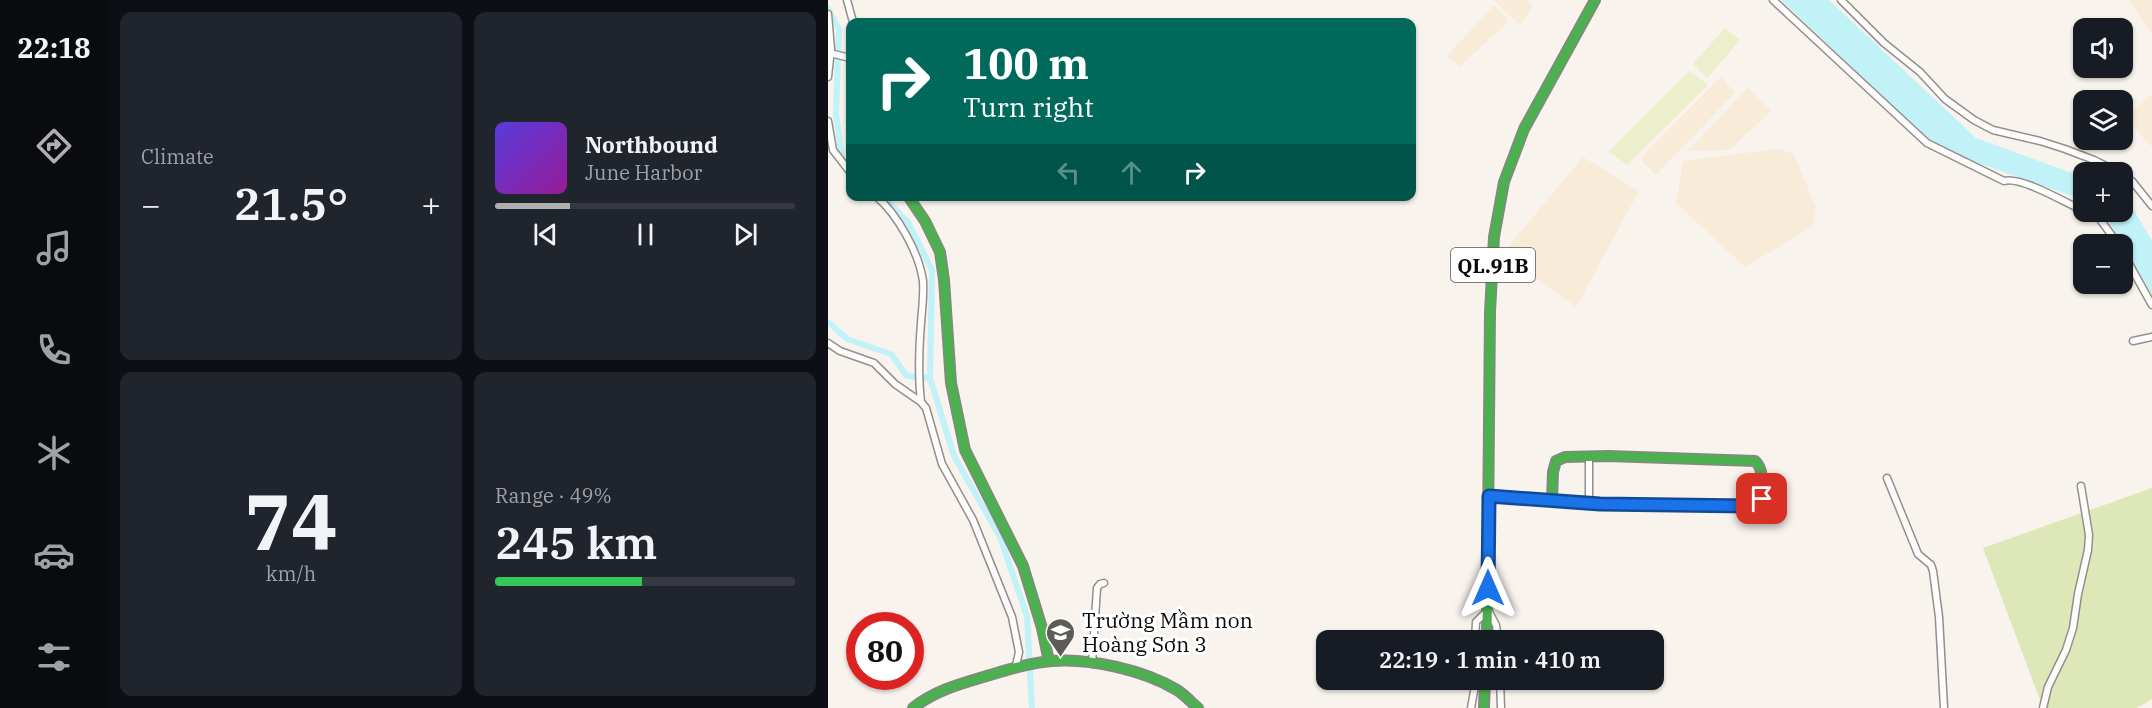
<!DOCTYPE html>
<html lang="en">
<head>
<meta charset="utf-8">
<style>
	:root { --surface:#171b24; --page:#20242c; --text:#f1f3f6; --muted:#9ea1a6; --line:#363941; --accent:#afafaf }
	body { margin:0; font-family:"IBM Plex Serif",serif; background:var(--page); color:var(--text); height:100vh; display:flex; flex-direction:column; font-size:22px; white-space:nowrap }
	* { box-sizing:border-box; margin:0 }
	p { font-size:20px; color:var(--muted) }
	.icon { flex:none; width:33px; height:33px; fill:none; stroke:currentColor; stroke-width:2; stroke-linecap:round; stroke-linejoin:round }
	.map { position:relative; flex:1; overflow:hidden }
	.drawer { display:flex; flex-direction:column; gap:12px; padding:12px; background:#0d0f14; width:720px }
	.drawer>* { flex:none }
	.top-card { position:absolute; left:18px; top:18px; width:570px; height:183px; border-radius:12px; box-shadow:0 2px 4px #0004; background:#00695c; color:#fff; overflow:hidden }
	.controls { position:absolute; left:1245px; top:18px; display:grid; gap:12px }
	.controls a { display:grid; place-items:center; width:60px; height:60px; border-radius:12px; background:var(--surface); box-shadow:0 2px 4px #0004; font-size:30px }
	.speed { position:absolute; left:18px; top:612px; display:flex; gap:12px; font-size:30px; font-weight:700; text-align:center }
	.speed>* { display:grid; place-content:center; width:78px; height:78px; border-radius:50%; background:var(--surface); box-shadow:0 2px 4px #0004; line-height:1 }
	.speed .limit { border:9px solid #d22; background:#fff; color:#111 }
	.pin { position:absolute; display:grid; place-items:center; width:51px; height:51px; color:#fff; margin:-26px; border-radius:12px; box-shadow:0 3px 9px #0006 }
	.me { position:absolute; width:66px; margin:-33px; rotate:0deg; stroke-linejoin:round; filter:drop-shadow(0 0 4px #0008) }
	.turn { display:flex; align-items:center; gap:21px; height:126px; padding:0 18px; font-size:27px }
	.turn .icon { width:78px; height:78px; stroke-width:2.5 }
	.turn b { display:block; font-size:42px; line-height:51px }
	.lanes { display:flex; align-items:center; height:57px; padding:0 18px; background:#0003; justify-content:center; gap:30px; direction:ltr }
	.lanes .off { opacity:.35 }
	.big { font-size:45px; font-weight:600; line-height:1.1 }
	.drawer .card { flex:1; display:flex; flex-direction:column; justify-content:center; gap:9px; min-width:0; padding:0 21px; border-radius:12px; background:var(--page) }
	.drawer .dial { align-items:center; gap:0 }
	.dial b { font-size:78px; line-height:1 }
	.song { display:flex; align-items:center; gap:18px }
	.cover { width:72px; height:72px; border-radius:9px; background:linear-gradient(135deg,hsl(250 70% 55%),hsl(300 70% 35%)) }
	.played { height:6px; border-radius:3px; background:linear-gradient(90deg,var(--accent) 25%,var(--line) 25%) }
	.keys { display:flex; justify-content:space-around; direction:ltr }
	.heat { display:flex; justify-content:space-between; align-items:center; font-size:33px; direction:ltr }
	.charge { height:9px; border-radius:4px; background:linear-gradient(90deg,#34c759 49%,var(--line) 0) }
	.drawer .tiles { flex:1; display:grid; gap:12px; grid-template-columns:repeat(2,1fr) }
	.trip { position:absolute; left:488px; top:630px; width:348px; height:60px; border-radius:12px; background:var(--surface); box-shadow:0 2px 4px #0004; font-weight:600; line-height:60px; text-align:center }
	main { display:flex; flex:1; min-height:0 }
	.dock { display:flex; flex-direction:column; width:108px; justify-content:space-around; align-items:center; background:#090b0e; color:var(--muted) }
	.dock .icon { width:42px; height:42px }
	.dock .current { color:var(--accent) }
	.dock b { font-size:27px; color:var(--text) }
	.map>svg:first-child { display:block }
	.farmland { fill:#f8ebd8 }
	.green { fill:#ebefcb }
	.forest { fill:#dee7b8 }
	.water { fill:#c0f2f7 }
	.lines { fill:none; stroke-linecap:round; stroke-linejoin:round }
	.canal { stroke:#c0f2f7; stroke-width:6 }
	.street-casing { stroke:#928f8c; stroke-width:9 }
	.fast-casing { stroke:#888683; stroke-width:12 }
	.street { stroke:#fefdfc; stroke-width:6 }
	.fast { stroke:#4caf50; stroke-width:9 }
	.route-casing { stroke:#114b97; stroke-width:15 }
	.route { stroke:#1a73e8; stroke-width:10 }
	.labels { text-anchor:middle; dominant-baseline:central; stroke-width:6; stroke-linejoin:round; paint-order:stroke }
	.shield { fill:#fff; stroke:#545454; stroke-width:1.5 }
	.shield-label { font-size:20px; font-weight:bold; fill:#0a0a0a }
	.poi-label { font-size:21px; fill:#0a0a0a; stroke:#fff; text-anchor:start }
</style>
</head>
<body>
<main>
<nav class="dock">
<b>22:18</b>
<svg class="icon current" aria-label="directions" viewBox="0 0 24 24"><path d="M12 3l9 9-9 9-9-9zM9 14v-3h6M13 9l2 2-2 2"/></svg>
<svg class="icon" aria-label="music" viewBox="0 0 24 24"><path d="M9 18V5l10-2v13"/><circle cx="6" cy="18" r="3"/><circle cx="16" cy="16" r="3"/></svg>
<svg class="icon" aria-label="phone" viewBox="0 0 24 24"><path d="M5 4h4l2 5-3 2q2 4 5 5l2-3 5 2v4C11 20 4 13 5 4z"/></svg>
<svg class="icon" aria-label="climate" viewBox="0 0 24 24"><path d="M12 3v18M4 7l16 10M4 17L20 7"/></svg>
<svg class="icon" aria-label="car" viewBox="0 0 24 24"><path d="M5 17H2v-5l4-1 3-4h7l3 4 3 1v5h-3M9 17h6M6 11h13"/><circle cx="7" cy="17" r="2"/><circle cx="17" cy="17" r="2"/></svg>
<svg class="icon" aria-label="filters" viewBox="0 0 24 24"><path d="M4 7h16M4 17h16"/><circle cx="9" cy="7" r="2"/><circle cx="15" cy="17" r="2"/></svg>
</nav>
<section class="drawer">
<div class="tiles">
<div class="card"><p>Climate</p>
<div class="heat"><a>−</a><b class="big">21.5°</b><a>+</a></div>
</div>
<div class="card">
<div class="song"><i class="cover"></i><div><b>Northbound</b><p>June Harbor</p></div></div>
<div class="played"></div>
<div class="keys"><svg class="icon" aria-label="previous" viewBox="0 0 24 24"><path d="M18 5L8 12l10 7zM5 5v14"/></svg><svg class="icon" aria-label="pause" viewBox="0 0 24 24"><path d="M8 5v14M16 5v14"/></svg><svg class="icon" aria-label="next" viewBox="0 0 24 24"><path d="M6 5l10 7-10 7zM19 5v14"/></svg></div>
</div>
<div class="card dial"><b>74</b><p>km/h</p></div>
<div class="card"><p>Range · 49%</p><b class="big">245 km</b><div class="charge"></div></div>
</div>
</section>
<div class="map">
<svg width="1324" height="708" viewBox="0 0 1324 708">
	<rect width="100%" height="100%" fill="#f9f3ed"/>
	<g class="farmland">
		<path d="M666,0H699L705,7L692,25Z"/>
		<path d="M1301,0H1324V35Z"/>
		<path d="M666,5L681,21L631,67L619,56Z"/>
		<path d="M893,77L907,93L828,175L812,159Z"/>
		<path d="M920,88L943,111L901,150L860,151Z"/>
		<path d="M1324,94V147L1298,117Z"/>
		<path d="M948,149L966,154L988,208L985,226L917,267L848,203L855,161Z"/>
		<path d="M755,157L811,191L748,307L674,254Z"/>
	</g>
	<g class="green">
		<path d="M897,28L912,40L879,78L865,64Z"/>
		<path d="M861,71L880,85L799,165L781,151Z"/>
	</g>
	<path class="forest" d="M1324,488V699L1309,708H1215L1155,548Z"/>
	<g class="water">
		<path d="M953,0H1001L1148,138L1255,177V200L1159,166L1133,159L1098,137Z"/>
		<path d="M1295,195L1298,197L1324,241V294L1275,212H1294Z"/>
	</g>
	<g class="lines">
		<g class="canal">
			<path d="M0,9L11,29L8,114L14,158L22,166"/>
			<path d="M54,196L80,222L104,270L102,378L126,456L172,537L199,616L204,708"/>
			<path d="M0,322L19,339L63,354L79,376L102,378"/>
		</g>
		<defs>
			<g id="street">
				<path d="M19,0L25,22"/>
				<path d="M945,0L1099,143L1176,181C1193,176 1238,203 1256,211"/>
				<path d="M1013,0L1056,43L1092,72L1117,99L1146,120L1165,130L1212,141L1237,149L1266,160L1290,172"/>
				<path d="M0,14L3,49L0,77"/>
				<path d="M2,53L22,58"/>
				<path d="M0,121L5,150L22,172"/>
				<path d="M1294,176L1304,181L1324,206"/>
				<path d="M48,196C70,215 91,253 95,281C96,295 94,309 93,323C91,348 90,376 93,402"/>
				<path d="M1257,212L1271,218L1290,244"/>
				<path d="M1294,251L1324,305"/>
				<path d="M1305,341L1324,337"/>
				<path d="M0,343L12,351L46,363L67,384L93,402L98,408L114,464L145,520L184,617L191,652L188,666L184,668"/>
				<path d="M761,456V503"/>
				<path d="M1059,478L1090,554L1103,565L1105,571L1111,617L1116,708"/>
				<path d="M647,640L648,622L660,610L668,625L670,640"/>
				<path d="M264,664L269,588L272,584L276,583"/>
				<path d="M672,680L673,708"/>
				<path d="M643,708L648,680"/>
				<path d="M1215,708L1220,687L1238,650L1245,628L1250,594L1260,550L1261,535L1253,486"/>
			</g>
			<g id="fast">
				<path d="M80,196L97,221L112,252L116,280L123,383L137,450L195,566L214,628L220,657L224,661"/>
				<path d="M661,496L772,504L929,506L933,504C933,490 938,471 927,461L780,456L737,457L728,461L725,472L724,500"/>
				<path d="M659,640L662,312L666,237L676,182L696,129L767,0"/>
				<path d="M85,708C105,692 128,685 152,678C176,671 199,663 224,661C262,658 316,670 349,690C357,695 363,702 370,708"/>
				<path d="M656,708L657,680"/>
			</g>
		</defs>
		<use href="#street" class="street-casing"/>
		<use href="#fast" class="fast-casing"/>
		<use href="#street" class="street"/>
		<use href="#fast" class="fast"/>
	</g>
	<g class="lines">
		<defs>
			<path id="route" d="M660,588L661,496L772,504L920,506L933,504L934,499"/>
		</defs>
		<use href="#route" class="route-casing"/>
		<use href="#route" class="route"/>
	</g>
	<defs>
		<symbol id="school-pin" viewBox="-11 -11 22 30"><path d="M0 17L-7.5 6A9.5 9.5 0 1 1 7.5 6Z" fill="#5e5c59" stroke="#fff"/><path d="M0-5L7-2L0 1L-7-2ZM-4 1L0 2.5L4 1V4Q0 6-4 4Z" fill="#fff"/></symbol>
	</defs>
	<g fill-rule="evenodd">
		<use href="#school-pin" x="216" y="616" width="33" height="45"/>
	</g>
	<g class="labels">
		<rect class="shield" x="623" y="248" width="84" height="34" rx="4.5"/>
		<g class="shield-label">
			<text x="665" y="265">QL.91B</text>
		</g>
		<g class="poi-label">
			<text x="254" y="620">Trường Mầm non<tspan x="254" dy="24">Hoàng Sơn 3</tspan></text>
		</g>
	</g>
</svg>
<div class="controls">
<a><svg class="icon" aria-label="sound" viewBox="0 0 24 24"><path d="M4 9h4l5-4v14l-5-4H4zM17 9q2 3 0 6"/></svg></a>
<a><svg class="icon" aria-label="layers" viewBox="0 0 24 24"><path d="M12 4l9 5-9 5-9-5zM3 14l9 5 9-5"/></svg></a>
<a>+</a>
<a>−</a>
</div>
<div class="speed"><div class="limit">80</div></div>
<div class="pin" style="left:934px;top:499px;background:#d93025"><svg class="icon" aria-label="arrive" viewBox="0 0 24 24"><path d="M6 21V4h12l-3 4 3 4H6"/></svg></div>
<svg class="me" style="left:660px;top:588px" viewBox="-20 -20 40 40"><path d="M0-17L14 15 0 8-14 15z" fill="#1a73e8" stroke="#fff" stroke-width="4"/></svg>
<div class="trip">22:19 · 1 min · 410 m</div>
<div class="top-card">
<div class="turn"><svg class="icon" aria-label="right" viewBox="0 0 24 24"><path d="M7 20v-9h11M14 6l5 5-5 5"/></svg><div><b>100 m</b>Turn right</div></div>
<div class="lanes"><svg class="icon off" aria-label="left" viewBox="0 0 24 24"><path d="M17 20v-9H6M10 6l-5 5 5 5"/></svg><svg class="icon off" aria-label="ahead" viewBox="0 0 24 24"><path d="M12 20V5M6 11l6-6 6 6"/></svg><svg class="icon" aria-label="right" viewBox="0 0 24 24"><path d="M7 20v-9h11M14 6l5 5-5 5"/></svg></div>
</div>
</div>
</main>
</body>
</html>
